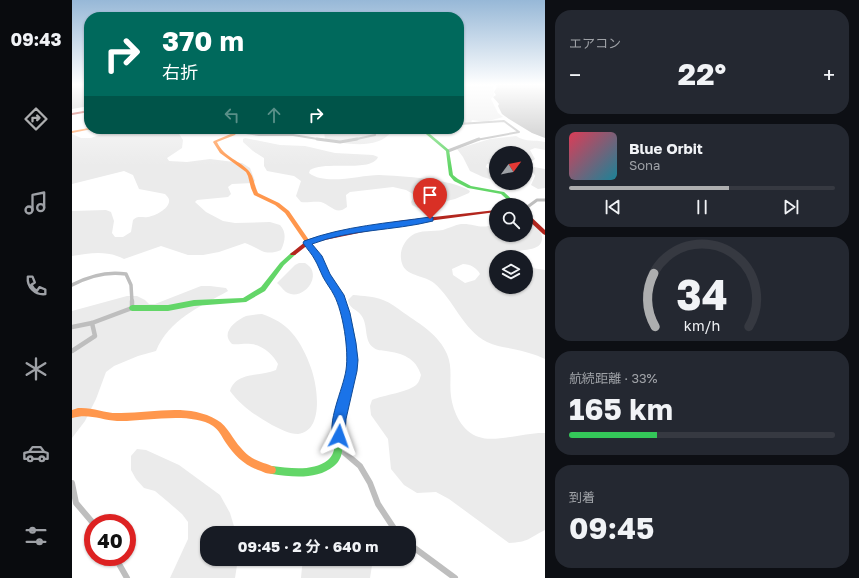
<!DOCTYPE html>
<html lang="ja">
<head>
<meta charset="utf-8">
<style>
	:root { --surface:#171b24; --page:#242831; --text:#f1f3f6; --muted:#9ea1a6; --line:#363941; --accent:#adaeaf }
	body { margin:0; font-family:"Golos Text","Noto Sans JP",sans-serif; background:var(--page); color:var(--text); height:100vh; display:flex; flex-direction:column; font-size:15px; white-space:nowrap }
	* { box-sizing:border-box; margin:0 }
	p { font-size:13px; color:var(--muted) }
	.icon { flex:none; width:22px; height:22px; fill:none; stroke:currentColor; stroke-width:2; stroke-linecap:round; stroke-linejoin:round }
	.map { position:relative; flex:1; overflow:hidden }
	.side { display:flex; flex-direction:column; gap:10px; padding:10px; background:#0d0f14; width:314px }
	.side>* { flex:none }
	.top-card { position:absolute; left:12px; top:12px; width:380px; height:122px; border-radius:16px; box-shadow:0 1px 3px #0004; background:#00695c; color:#fff; overflow:hidden }
	.needle { width:26px; rotate:58deg }
	.buttons { position:absolute; left:417px; top:146px; display:grid; gap:8px }
	.buttons a { display:grid; place-items:center; width:44px; height:44px; border-radius:50%; background:var(--surface); box-shadow:0 1px 3px #0004; font-size:20px }
	.speed { position:absolute; left:12px; top:514px; display:flex; gap:8px; font-size:20px; font-weight:700; text-align:center }
	.speed>* { display:grid; place-content:center; width:52px; height:52px; border-radius:50%; background:var(--surface); box-shadow:0 1px 3px #0004; line-height:1 }
	.speed .limit { border:6px solid #d22; background:#fff; color:#111 }
	.pin { position:absolute; display:grid; place-items:center; width:34px; height:34px; color:#fff; margin:-41px -17px; border-radius:50% 50% 50% 0; rotate:-45deg; box-shadow:0 0 4px #0007 }
	.pin .icon { rotate:45deg }
	.me { position:absolute; width:44px; margin:-22px; rotate:4deg; stroke-linejoin:round; filter:drop-shadow(0 0 3px #0008) }
	.turn { display:flex; align-items:center; gap:14px; height:84px; padding:0 12px; font-size:18px }
	.turn .icon { width:52px; height:52px; stroke-width:2.5 }
	.turn b { display:block; font-size:28px; line-height:34px }
	.lanes { display:flex; align-items:center; height:38px; padding:0 12px; background:#0003; justify-content:center; gap:20px; direction:ltr }
	.lanes .off { opacity:.35 }
	.big { font-size:30px; font-weight:700; line-height:1.1 }
	.side .tile { flex:1; display:flex; flex-direction:column; justify-content:center; gap:6px; min-width:0; padding:0 14px; border-radius:16px; background:var(--page) }
	.side .dial { align-items:center; gap:0 }
	.dial svg { height:104px; overflow:visible; fill:none; stroke:var(--line); stroke-width:7; stroke-linecap:round; text-anchor:middle }
	.dial text { fill:var(--text); stroke:none }
	.song { display:flex; align-items:center; gap:12px }
	.cover { width:48px; height:48px; border-radius:6px; background:linear-gradient(135deg,hsl(350 70% 55%),hsl(190 70% 35%)) }
	.played { height:4px; border-radius:2px; background:linear-gradient(90deg,var(--accent) 60%,var(--line) 60%) }
	.keys { display:flex; justify-content:space-around; direction:ltr }
	.heat { display:flex; justify-content:space-between; align-items:center; font-size:22px; direction:ltr }
	.charge { height:6px; border-radius:3px; background:linear-gradient(90deg,#34c759 33%,var(--line) 0) }
	.trip { position:absolute; left:128px; top:526px; width:216px; height:40px; border-radius:16px; background:var(--surface); box-shadow:0 1px 3px #0004; font-weight:700; line-height:40px; text-align:center }
	main { display:flex; flex:1; min-height:0 }
	.tab-bar { display:flex; flex-direction:column; width:72px; justify-content:space-around; align-items:center; background:#090b0e; color:var(--muted) }
	.tab-bar .icon { width:28px; height:28px }
	.tab-bar .selected { color:var(--accent) }
	.tab-bar b { font-size:18px; color:var(--text) }
	.map>svg:first-child { display:block }
	.green { fill:#ebebeb; fill-rule:evenodd }
	.water { fill:#bebebe }
	.lines { fill:none; stroke-linecap:round; stroke-linejoin:round }
	.street-far4 { stroke:#bebebe; stroke-width:2 }
	.street-far3 { stroke:#bebebe; stroke-width:3 }
	.street-far2 { stroke:#bebebe; stroke-width:3.5 }
	.street-far1 { stroke:#bebebe; stroke-width:4.5 }
	.street { stroke:#bebebe; stroke-width:6 }
	.fast { fill:#63d668; fill-rule:evenodd }
	.slow { fill:#ff974d; fill-rule:evenodd }
	.jam { fill:#b3261e; fill-rule:evenodd }
	.route { fill:#1a73e8; stroke:#114b97 }
</style>
</head>
<body>
<main>
<nav class="tab-bar">
<b>09:43</b>
<svg class="icon selected" aria-label="directions" viewBox="0 0 24 24"><path d="M12 3l9 9-9 9-9-9zM9 14v-3h6M13 9l2 2-2 2"/></svg>
<svg class="icon" aria-label="music" viewBox="0 0 24 24"><path d="M9 18V5l10-2v13"/><circle cx="6" cy="18" r="3"/><circle cx="16" cy="16" r="3"/></svg>
<svg class="icon" aria-label="phone" viewBox="0 0 24 24"><path d="M5 4h4l2 5-3 2q2 4 5 5l2-3 5 2v4C11 20 4 13 5 4z"/></svg>
<svg class="icon" aria-label="climate" viewBox="0 0 24 24"><path d="M12 3v18M4 7l16 10M4 17L20 7"/></svg>
<svg class="icon" aria-label="car" viewBox="0 0 24 24"><path d="M5 17H2v-5l4-1 3-4h7l3 4 3 1v5h-3M9 17h6M6 11h13"/><circle cx="7" cy="17" r="2"/><circle cx="17" cy="17" r="2"/></svg>
<svg class="icon" aria-label="filters" viewBox="0 0 24 24"><path d="M4 7h16M4 17h16"/><circle cx="9" cy="7" r="2"/><circle cx="15" cy="17" r="2"/></svg>
</nav>
<div class="map">
<svg width="473" height="578" viewBox="0 0 473 578">
	<rect width="100%" height="100%" fill="#fff"/>
	<g class="green">
		<path d="M387,85H421L422,95L419,99L426,113L431,117L413,122L400,120L399,123H387Z"/>
		<path d="M56,129H104L111,140L110,148L95,158L97,161L115,162L138,159L170,163L178,168L183,181L181,183L160,184L156,187L159,194L156,197L125,200L123,202L134,212L151,221L163,223L198,222L208,225C215,232 213,242 209,250C192,257 188,248 173,243L147,252L131,255H116L89,246L52,259C35,250 18,253 0,256V211L34,210L39,212L42,221L40,233L43,237H51L59,232L61,220C66,215 70,218 76,217C83,216 96,209 97,202C98,199 95,196 93,194L67,189L61,175L52,171L0,184V134L9,138H19L35,132Z"/>
		<path d="M247,129H312L319,132C306,150 271,144 253,139L252,132Z"/>
		<path d="M444,136C456,143 461,139 473,142V150L463,148L458,150L463,159L454,165V153H441L443,148L434,146L432,148L433,153H424V159H421L420,163L415,164L414,167L424,174V181L411,177L398,171L391,157L385,149L418,139Z"/>
		<path d="M173,138L208,145L233,146L263,153L301,155L306,157C299,173 254,160 238,170L237,173C254,186 288,175 307,175C329,176 381,179 398,191L397,193L383,199L346,208L340,205L339,202L342,196L341,194L334,190L321,187L278,192L274,195L275,207C264,216 259,205 249,202C242,201 235,203 229,202L224,196L229,181L222,176L195,171L192,166V158L181,151L171,142V139Z"/>
		<path d="M462,167L473,169V188L466,189L459,185L463,176L460,170Z"/>
		<path d="M454,218C461,223 469,227 470,237C471,253 448,248 439,253L440,257H424V287H454V267L473,270V359C462,354 452,351 441,349C432,347 423,346 415,342C391,330 382,300 362,283C354,276 336,276 331,266C326,255 330,243 339,236C348,229 361,232 371,230C377,228 383,225 389,224C403,223 409,231 424,223V235H454ZM391,264C398,264 405,268 408,274L403,280L393,283L381,275L380,269Z"/>
		<path d="M227,263H233C253,274 231,303 214,292C211,290 208,285 205,283L223,265Z"/>
		<path d="M129,286H138L154,288L156,291C128,307 97,319 84,351L66,356L42,366L34,372L24,399L13,421L0,438V311L55,296H65L73,300L77,304H83Z"/>
		<path d="M281,295C291,296 302,296 311,300C319,303 325,308 332,313C348,324 367,335 375,354C381,368 377,382 379,396C381,412 390,432 407,437C423,443 454,432 473,433V530C457,538 457,542 437,543L377,499L364,492L345,493L332,485L319,469L316,439L299,415L298,406L300,400C311,395 338,392 345,384C347,382 348,378 349,375C344,358 330,353 314,351C309,350 306,351 302,348C291,341 297,325 289,315C285,309 277,309 276,300Z"/>
		<path d="M190,314C201,318 212,323 220,333C228,342 235,356 239,368C245,384 253,431 226,434C217,434 208,429 200,425C184,416 169,406 158,391C164,371 188,377 204,370L206,364C201,354 190,345 179,344C172,343 166,345 160,344C148,333 163,321 174,316C179,315 185,314 190,314Z"/>
		<path d="M65,449L74,450L107,465L148,495L158,513L164,533H135V559H166L163,578H98L116,539V522L110,514L95,501L83,491L72,488L64,479L59,470V456Z"/>
		<path d="M233,559H301L298,578H229L230,567Z"/>
	</g>
	<g class="water">
		<path d="M0,85H17V106L0,109Z"/>
		<path d="M424,85H473V138L460,133L437,119L430,114L426,106L427,104L421,97L424,95L422,92L425,87Z"/>
	</g>
	<g class="lines">
		<g class="street-far4">
			<path d="M387,124L432,121L447,132L404,140"/>
			<path d="M147,129L187,135H221L252,140"/>
			<path d="M280,140L303,135V129"/>
		</g>
		<g class="street-far3">
			<path d="M245,139L268,142L285,139"/>
			<path d="M376,151L407,139"/>
			<path d="M454,208L465,200H473"/>
		</g>
		<path class="street-far2" d="M0,285C17,276 35,271 54,274L59,285L60,302"/>
		<g class="street-far1">
			<path d="M0,327L20,323L60,308V301"/>
			<path d="M0,351L23,336L20,323"/>
		</g>
		<g class="street">
			<path d="M267,448L288,466L298,483L306,504L325,533"/>
			<path d="M0,483L4,503L21,523"/>
			<path d="M337,544L383,578"/>
			<path d="M43,557L55,578"/>
		</g>
		<g class="fast">
			<path d="M348,129H352L377,150L381,175L386,179L399,186L432,192L446,205H441L429,194L396,188L382,181L377,175L374,151Z"/>
			<path d="M221,252L224,254L223,255L212,265L193,291L174,302L122,306L96,311H60L58,310L57,308L58,306L60,305H96L122,300L171,298L189,287L208,263L219,253Z"/>
			<path d="M261,285H265C280,312 288,346 283,376C280,392 273,407 271,424C269,438 275,456 262,466C245,480 220,477 200,474L197,473L196,470L197,467L200,466C217,468 241,472 256,460C267,451 261,434 263,422C265,407 271,393 275,378C282,348 274,314 260,287Z"/>
		</g>
		<g class="slow">
			<path d="M17,128V129H20L0,133V131Z"/>
			<path d="M162,131L165,132L163,135L145,142C152,157 165,159 176,170C182,176 182,185 186,193L207,203L217,211L248,256L257,276L266,287L265,289H261L253,279L244,258L213,213L203,205L182,195L179,188L176,176L174,172L148,153L141,142L142,141L161,133Z"/>
			<path d="M6,408C20,407 32,413 45,413C78,414 115,402 145,420C156,426 161,440 169,448C180,461 188,461 203,467L204,470L203,473C198,475 193,473 189,471C173,466 163,456 154,443C150,437 147,430 141,426C118,411 72,422 45,421C29,420 17,413 0,418V410Z"/>
		</g>
		<g class="jam">
			<path d="M17,110V112L0,115V113Z"/>
			<path d="M424,210V212L326,225L243,242L237,244L223,255H219L218,254L233,242L242,238L326,221Z"/>
			<path d="M454,213L456,214L473,230V235L471,234L454,218Z"/>
		</g>
	</g>
	<linearGradient id="sky" x2="0" y2="1"><stop stop-color="#97b8d7"/><stop offset="0.51" stop-color="#fff"/><stop offset="1" stop-color="#fff" stop-opacity="0"/></linearGradient>
	<rect width="473" height="166" fill="url(#sky)"/>
	<path class="route" d="M358,217H361V221C321,231 279,229 240,244L250,256L258,274L272,295L278,313L284,343L286,360L285,371L274,419L273,436L271,441L267,443L262,441C254,422 271,390 274,370C277,350 271,312 262,295C259,289 254,283 251,277C248,271 246,265 243,260C240,254 235,249 231,243L232,241C272,226 317,223 358,217Z"/>
</svg>
<div class="buttons">
<a><svg class="needle" viewBox="-14 -14 28 28"><path d="M0-13l5 13h-10z" fill="#e53935"/><path d="M0 13l5-13h-10z" fill="#9ea1a6"/></svg></a>
<a><svg class="icon" aria-label="search" viewBox="0 0 24 24"><circle cx="10" cy="10" r="6"/><path d="M15 15l6 6"/></svg></a>
<a><svg class="icon" aria-label="layers" viewBox="0 0 24 24"><path d="M12 4l9 5-9 5-9-5zM3 14l9 5 9-5"/></svg></a>
</div>
<div class="speed"><div class="limit">40</div></div>
<div class="pin" style="left:358px;top:219px;background:#d93025"><svg class="icon" aria-label="arrive" viewBox="0 0 24 24"><path d="M6 21V4h12l-3 4 3 4H6"/></svg></div>
<svg class="me" style="left:267px;top:436px" viewBox="-20 -20 40 40"><path d="M0-17L14 15 0 8-14 15z" fill="#1a73e8" stroke="#fff" stroke-width="4"/></svg>
<div class="trip">09:45 · 2 分 · 640 m</div>
<div class="top-card">
<div class="turn"><svg class="icon" aria-label="right" viewBox="0 0 24 24"><path d="M7 20v-9h11M14 6l5 5-5 5"/></svg><div><b>370 m</b>右折</div></div>
<div class="lanes"><svg class="icon off" aria-label="left" viewBox="0 0 24 24"><path d="M17 20v-9H6M10 6l-5 5 5 5"/></svg><svg class="icon off" aria-label="ahead" viewBox="0 0 24 24"><path d="M12 20V5M6 11l6-6 6 6"/></svg><svg class="icon" aria-label="right" viewBox="0 0 24 24"><path d="M7 20v-9h11M14 6l5 5-5 5"/></svg></div>
</div>
</div>
<section class="side">
<div class="tile"><p>エアコン</p>
<div class="heat"><a>−</a><b class="big">22°</b><a>+</a></div>
</div>
<div class="tile">
<div class="song"><i class="cover"></i><div><b>Blue Orbit</b><p>Sona</p></div></div>
<div class="played"></div>
<div class="keys"><svg class="icon" aria-label="previous" viewBox="0 0 24 24"><path d="M18 5L8 12l10 7zM5 5v14"/></svg><svg class="icon" aria-label="pause" viewBox="0 0 24 24"><path d="M8 5v14M16 5v14"/></svg><svg class="icon" aria-label="next" viewBox="0 0 24 24"><path d="M6 5l10 7-10 7zM19 5v14"/></svg></div>
</div>
<div class="tile dial"><svg viewBox="0 0 100 80">
<path d="M14 69A42 42 0 1 1 86 69"/>
<path d="M14 69A42 42 0 0 1 13 28" stroke="#adaeaf"/>
<text x="50" y="56" font-size="32" font-weight="700">34</text>
<text x="50" y="72" font-size="11">km/h</text>
</svg></div>
<div class="tile"><p>航続距離 · 33%</p><b class="big">165 km</b><div class="charge"></div></div>
<div class="tile"><p>到着</p><b class="big">09:45</b></div>
</section>
</main>
</body>
</html>
